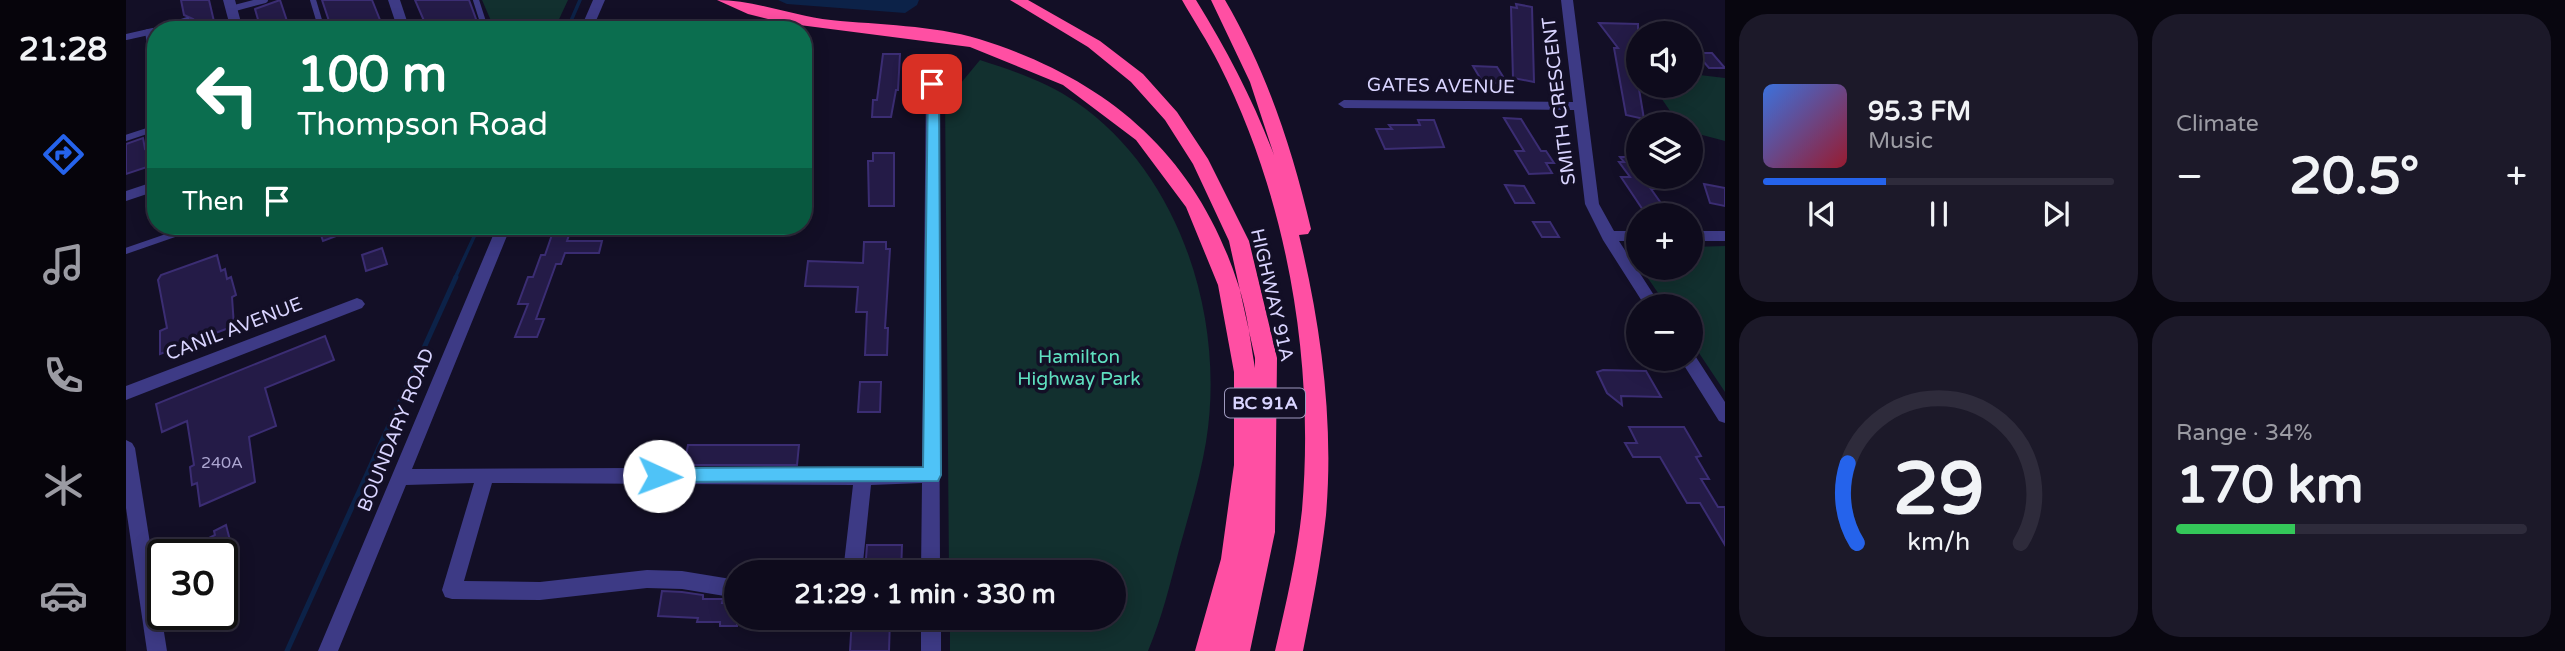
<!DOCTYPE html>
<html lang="en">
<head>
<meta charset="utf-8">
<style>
	:root { --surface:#0e0b1c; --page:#1c1929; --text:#f1f3f6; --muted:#9b9ba3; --line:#2e2b3b; --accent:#2563eb }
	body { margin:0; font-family:"Varela Round",sans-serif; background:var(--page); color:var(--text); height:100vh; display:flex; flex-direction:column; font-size:26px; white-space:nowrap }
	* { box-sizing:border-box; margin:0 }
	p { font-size:23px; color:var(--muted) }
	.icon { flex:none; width:38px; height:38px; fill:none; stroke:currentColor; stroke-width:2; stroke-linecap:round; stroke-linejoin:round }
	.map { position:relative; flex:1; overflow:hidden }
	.side { display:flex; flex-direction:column; gap:14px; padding:14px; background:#08060f; width:840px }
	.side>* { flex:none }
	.guide { position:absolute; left:21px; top:21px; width:665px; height:214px; border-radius:28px; box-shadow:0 4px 18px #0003,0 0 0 2px var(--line); background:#0b6e4f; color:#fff; overflow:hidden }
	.tools { position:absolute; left:1500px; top:21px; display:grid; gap:14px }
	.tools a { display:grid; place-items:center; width:77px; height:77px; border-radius:50%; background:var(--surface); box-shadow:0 4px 18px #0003,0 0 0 2px var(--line); font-size:35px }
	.speed { position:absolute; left:21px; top:539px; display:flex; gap:14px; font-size:35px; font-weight:700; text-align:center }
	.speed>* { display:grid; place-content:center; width:91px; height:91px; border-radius:50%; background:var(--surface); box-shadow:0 4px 18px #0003,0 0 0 2px var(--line); line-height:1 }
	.speed .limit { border:4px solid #111; border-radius:10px; background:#fff; color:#111 }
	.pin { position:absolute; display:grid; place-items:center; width:60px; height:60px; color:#fff; margin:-30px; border-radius:14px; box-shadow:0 4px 10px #0006 }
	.me { position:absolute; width:77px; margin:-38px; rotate:92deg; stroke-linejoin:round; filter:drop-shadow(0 0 5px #0008) }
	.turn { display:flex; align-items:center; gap:24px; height:147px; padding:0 35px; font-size:32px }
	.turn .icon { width:91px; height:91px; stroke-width:2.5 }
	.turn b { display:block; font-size:49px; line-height:60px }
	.then { display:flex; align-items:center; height:66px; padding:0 35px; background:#0003; gap:14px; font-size:26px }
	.big { font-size:52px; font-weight:800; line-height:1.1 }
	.side .card { flex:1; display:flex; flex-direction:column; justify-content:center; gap:10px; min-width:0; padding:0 24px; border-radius:28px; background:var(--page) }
	.side .dial { align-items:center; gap:0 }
	.dial svg { height:182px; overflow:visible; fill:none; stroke:var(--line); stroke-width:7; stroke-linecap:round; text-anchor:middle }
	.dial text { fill:var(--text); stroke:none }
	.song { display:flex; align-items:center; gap:21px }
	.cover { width:84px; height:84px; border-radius:10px; background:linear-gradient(135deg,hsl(220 70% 55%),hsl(350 70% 35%)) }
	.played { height:7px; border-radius:4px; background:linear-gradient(90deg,var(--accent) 35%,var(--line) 35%) }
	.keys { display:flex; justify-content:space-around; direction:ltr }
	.heat { display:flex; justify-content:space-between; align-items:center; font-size:38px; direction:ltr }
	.charge { height:10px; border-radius:5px; background:linear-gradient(90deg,#34c759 34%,var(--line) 0) }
	.side .tiles { flex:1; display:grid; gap:14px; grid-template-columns:repeat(2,1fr) }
	.trip { position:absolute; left:598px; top:560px; width:402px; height:70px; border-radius:35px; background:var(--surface); box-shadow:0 4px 18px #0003,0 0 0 2px var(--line); font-weight:800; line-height:70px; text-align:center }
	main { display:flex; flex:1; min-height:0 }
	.dock { display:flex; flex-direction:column; width:126px; justify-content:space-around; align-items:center; background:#06040b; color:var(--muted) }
	.dock .icon { width:49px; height:49px }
	.dock .on { color:var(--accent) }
	.dock b { font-size:32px; color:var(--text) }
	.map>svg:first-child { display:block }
	.green { fill:#12302f }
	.water { fill:#0c2248 }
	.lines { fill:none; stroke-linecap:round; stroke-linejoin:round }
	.stream-far1 { stroke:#0c2248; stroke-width:3.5 }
	.stream { stroke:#0c2248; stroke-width:5 }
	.building { fill:#241b47; stroke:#3b2d73; stroke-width:2 }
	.lane { stroke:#3d3a85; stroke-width:6 }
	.street { fill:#3d3a85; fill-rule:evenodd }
	.highway { fill:#ff4fa3; fill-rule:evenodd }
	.route { fill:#4fc3f7; stroke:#337fa1; stroke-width:2 }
	.labels { text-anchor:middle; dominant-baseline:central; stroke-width:7; stroke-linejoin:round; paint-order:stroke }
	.number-label { font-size:16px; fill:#aca6d1 }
	.shield { fill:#130f26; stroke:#9e99be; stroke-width:2 }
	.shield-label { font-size:18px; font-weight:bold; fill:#d9d4ff }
	.street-label { font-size:19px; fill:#d9d4ff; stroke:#130f26 }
	.park-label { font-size:19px; fill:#5fe0c0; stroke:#130f26 }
</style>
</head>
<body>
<main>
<nav class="dock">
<b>21:28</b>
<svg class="icon on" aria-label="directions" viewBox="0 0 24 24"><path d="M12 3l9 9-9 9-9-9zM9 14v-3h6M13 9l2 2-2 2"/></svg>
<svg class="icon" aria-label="music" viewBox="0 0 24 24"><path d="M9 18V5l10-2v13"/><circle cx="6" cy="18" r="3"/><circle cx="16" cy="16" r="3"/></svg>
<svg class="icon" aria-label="phone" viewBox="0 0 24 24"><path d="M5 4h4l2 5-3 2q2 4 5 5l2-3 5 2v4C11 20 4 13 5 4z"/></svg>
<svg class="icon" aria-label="climate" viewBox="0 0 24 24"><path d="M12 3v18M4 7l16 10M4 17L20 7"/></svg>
<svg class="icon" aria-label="car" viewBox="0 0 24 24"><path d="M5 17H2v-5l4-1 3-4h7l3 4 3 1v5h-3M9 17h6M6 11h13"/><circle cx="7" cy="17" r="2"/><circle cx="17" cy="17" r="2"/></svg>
</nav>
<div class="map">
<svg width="1599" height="651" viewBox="0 0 1599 651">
	<rect width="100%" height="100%" fill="#130f26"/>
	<g class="green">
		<path d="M356,0H442L428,30H369Z"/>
		<path d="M854,60C888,71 921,82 950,102C1055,174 1100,320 1080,442C1074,478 1063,514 1053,550C1044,584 1036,618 1022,651H824V618H989V572H823L819,93L830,89Z"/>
		<path d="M1565,74L1599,78V141L1565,132L1564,124H1553L1527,86H1564Z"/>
		<path d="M1599,246V392L1565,341L1564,306H1541L1515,268H1564L1565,247Z"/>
	</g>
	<path class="water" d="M652,0H793L791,5L779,13L661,4Z"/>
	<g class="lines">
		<g class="stream-far1">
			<path d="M441,30L454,0"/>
			<path d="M329,278L353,226"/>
		</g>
		<path class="stream" d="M161,651L330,277"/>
	</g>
	<g class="building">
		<path d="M55,0H83L90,30H61L67,19L58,15Z"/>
		<path d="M154,0L164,30H135L129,9Z"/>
		<path d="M196,0H246L258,30H206Z"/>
		<path d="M289,0H343L350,19L335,30H302Z"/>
		<path d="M1390,4L1406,7L1408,82L1387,78L1385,7L1391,8Z"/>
		<path d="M1473,23L1512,24V59H1508L1518,119L1500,115L1488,48H1492Z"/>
		<path d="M1570,53H1586L1599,68H1583Z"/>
		<path d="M757,54H774L772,90H770L765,117H746L747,100H751Z"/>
		<path d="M1347,66L1371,67L1381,83H1357Z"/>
		<path d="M1378,118L1395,119L1415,151H1420L1428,163H1420L1426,173L1403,174L1389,151H1398Z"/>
		<path d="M1292,120H1308L1318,147L1259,149L1250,129H1266L1263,125H1294Z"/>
		<path d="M17,138L19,149L30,146V164L0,174V144Z"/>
		<path d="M747,153H768V206H743L742,161H747Z"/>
		<path d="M1494,157H1512V177H1528L1537,189H1525L1542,213H1519L1495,177H1504L1493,162H1498Z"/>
		<path d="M1578,184L1599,188V206L1584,203Z"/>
		<path d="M1379,185L1398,186L1408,203H1389Z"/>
		<path d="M1407,222H1424L1433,237H1416Z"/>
		<path d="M192,226H234V227L197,241Z"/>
		<path d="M429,226H446L441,241H476L473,253H439L435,264H430L410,319H418L411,337H389L402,304H392L402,277H407L415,255H419Z"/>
		<path d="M738,242H760V249H764L759,328H762L761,355H739L741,312H730L732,287L679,286L682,261L737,263Z"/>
		<path d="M256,248L261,264L240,271L236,255Z"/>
		<path d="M91,255L95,271L99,269L101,279L105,277L110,295L106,297L108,326L34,354V331L41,328L32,280L35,275Z"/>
		<path d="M199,336L208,360L139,388L150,426L123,437L129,482L74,506L71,483L66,485L64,467L68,465L61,421L36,432L30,404Z"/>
		<path d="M1477,370L1520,371L1535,397L1495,396L1496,405L1481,393L1471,372Z"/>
		<path d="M734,382H755L754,412H732Z"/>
		<path d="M1503,427H1558L1575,456L1570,457L1583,479H1575L1592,507H1599V545L1574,503H1561L1534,457H1507L1499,443H1511Z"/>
		<path d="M562,445H673L671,465H558Z"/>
		<path d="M100,525L106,548L93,555H71L69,545L89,535L88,531Z"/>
		<path d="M741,545H776L775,572H739Z"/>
		<path d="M536,591L556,592L577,595V599H597L596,603H611V626H594V622H571L572,618L532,616Z"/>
		<path d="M726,618H764L763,651H724Z"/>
	</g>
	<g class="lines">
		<g class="lane">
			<path d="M187,0L196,30"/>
			<path d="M105,9L139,0"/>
			<path d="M30,30L61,20"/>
			<path d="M341,30L357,22L350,0"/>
			<path d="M22,32L30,78"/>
			<path d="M0,37L27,31"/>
			<path d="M0,138L30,128"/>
			<path d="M135,226L137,233"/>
			<path d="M0,251L72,226"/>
		</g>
		<g class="street">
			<path d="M97,0H109L117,30H105Z"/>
			<path d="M262,0H274L284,30H272Z"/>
			<path d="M467,0H479L466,30H454Z"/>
			<path d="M1435,0H1447L1473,204L1488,231H1512V241H1493L1535,306H1519L1477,240L1459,204L1448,110L1218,108L1212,104L1218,100L1447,102Z"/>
			<path d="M817,61L823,65L812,84L814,572H795L796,483L745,485L736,572H717L727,485L366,483L338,581L414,582L521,570L556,571L611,580V598L556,589L521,588L414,600L326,599L319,597L316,590L348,483L280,485L212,651H192L371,226H385L286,469L796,467L800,84L813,62Z"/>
			<path d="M30,181V191L0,201V191Z"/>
			<rect x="1564" y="231" width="35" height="10"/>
			<path d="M231,298L236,300L239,304L236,308L0,400V386Z"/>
			<path d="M1564,353L1568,354L1599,402V423L1593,421L1554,359H1564Z"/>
			<path d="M0,440L6,443L9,448L41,651H21L0,508Z"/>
			<rect x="795" y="618" width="20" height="33"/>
		</g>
		<g class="highway">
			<path d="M591,0C629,0 667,16 705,20C754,25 806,25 853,39C981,79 1070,154 1112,284C1121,310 1124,340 1129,368V358L1103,241L1067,164L1039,120L1005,82L962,47L884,0H902L974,41L1017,74L1051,112L1082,159L1123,241L1151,358L1149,532L1124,651H1069L1095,559L1108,465V372L1092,285L1060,207L1010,140L937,85L844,47L658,23L622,14Z"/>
			<path d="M1056,0H1070C1101,50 1127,100 1148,155L1124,82L1085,0H1099C1141,72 1166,148 1185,229L1182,234L1173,235C1195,326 1208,421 1200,515C1195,561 1186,606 1177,651H1149C1160,604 1171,557 1176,510C1189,361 1161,198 1093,64C1082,42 1068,21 1056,0Z"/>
		</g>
	</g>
	<path class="route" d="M802,81L813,84L815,475L812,481L526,482L524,476L526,470L533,468L797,467Z"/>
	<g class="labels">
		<g class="number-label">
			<text x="96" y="463">240A</text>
		</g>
		<rect class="shield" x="1099" y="388.5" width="80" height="29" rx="5"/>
		<g class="shield-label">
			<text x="1139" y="403">BC 91A</text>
		</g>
		<g class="street-label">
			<text transform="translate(1315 86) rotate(1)">GATES AVENUE</text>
			<text transform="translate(1433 101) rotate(-97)">SMITH CRESCENT</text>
			<text transform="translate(1146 295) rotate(77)">HIGHWAY 91A</text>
			<text transform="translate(108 329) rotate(-21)">CANIL AVENUE</text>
			<text transform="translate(270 430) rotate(-68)">BOUNDARY ROAD</text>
		</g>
		<g class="park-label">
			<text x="953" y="357">Hamilton<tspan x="953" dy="22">Highway Park</tspan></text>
		</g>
	</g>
</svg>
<div class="tools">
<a><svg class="icon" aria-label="sound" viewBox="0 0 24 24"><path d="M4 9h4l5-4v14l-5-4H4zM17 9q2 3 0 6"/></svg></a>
<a><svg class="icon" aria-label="layers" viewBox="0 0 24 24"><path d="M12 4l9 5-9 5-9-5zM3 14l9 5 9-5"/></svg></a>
<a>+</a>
<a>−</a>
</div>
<div class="speed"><div class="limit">30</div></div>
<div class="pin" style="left:806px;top:84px;background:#d93025"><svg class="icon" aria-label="arrive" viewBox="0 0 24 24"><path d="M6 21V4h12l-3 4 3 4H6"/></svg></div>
<svg class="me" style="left:533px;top:476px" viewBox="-20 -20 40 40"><circle r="19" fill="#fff"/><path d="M0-13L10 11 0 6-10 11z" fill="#4fc3f7"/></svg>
<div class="trip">21:29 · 1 min · 330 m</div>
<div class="guide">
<div class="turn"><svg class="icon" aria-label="left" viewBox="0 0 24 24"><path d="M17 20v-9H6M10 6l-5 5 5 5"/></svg><div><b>100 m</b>Thompson Road</div></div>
<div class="then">Then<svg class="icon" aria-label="arrive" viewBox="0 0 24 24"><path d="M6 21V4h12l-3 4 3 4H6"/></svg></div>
</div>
</div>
<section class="side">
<div class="tiles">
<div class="card">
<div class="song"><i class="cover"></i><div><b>95.3 FM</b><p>Music</p></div></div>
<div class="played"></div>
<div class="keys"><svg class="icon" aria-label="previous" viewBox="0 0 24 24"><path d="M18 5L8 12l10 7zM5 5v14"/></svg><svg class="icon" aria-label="pause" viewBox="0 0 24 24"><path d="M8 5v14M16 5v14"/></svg><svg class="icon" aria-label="next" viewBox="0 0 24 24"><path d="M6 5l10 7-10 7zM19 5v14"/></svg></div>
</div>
<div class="card"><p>Climate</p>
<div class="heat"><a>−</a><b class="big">20.5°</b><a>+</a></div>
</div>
<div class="card dial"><svg viewBox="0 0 100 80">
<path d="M14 69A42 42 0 1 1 86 69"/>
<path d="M14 69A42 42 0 0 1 10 34" stroke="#2563eb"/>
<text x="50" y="56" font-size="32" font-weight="700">29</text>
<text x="50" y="72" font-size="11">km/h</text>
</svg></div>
<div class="card"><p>Range · 34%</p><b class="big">170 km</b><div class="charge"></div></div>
</div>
</section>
</main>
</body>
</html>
